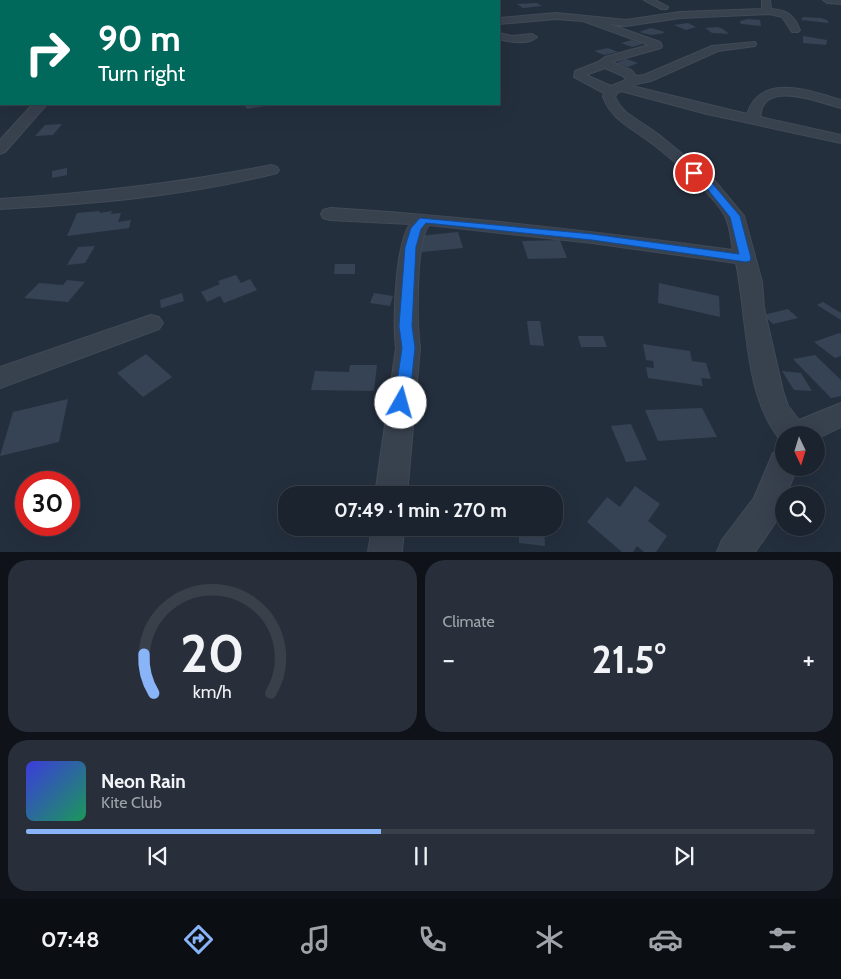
<!DOCTYPE html>
<html lang="en">
<head>
<meta charset="utf-8">
<style>
	:root { --surface:#1b232e; --page:#282f3a; --text:#f1f3f6; --muted:#a0a4aa; --line:#39404a; --accent:#8ab4f8 }
	body { margin:0; font-family:Cabin,sans-serif; background:var(--page); color:var(--text); height:100vh; display:flex; flex-direction:column; font-size:19px; white-space:nowrap }
	* { box-sizing:border-box; margin:0 }
	p { font-size:16px; color:var(--muted) }
	.icon { flex:none; width:28px; height:28px; fill:none; stroke:currentColor; stroke-width:2; stroke-linecap:round; stroke-linejoin:round }
	.map { position:relative; height:552px; overflow:hidden }
	.details { display:flex; flex-direction:column; gap:8px; padding:8px; background:#0f1319; flex:1 }
	.details>* { flex:none }
	.banner { position:absolute; left:0px; top:0px; width:500px; height:105px; box-shadow:0 5px 20px #0002,0 0 0 1px var(--line); background:#00695c; color:#fff; overflow:hidden }
	.needle { width:32px; rotate:176deg }
	.buttons { position:absolute; left:775px; top:426px; display:grid; gap:10px }
	.buttons a { display:grid; place-items:center; width:50px; height:50px; border-radius:50%; background:var(--surface); box-shadow:0 5px 20px #0002,0 0 0 1px var(--line); font-size:25px }
	.speed { position:absolute; left:15px; top:471px; display:flex; gap:10px; font-size:25px; font-weight:700; text-align:center }
	.speed>* { display:grid; place-content:center; width:65px; height:65px; border-radius:50%; background:var(--surface); box-shadow:0 5px 20px #0002,0 0 0 1px var(--line); line-height:1 }
	.speed .limit { border:8px solid #d22; background:#fff; color:#111 }
	.pin { position:absolute; display:grid; place-items:center; width:42px; height:42px; color:#fff; margin:-21px; border:2px solid #fff; border-radius:50%; box-shadow:0 1px 5px #0007 }
	.me { position:absolute; width:55px; margin:-28px; rotate:7deg; stroke-linejoin:round; filter:drop-shadow(0 0 4px #0008) }
	.turn { display:flex; align-items:center; gap:18px; height:105px; padding:0 15px; font-size:22px }
	.turn .icon { width:65px; height:65px; stroke-width:2.5 }
	.turn b { display:block; font-size:35px; line-height:42px }
	.big { font-size:38px; font-weight:700; line-height:1.1 }
	.details .widget { flex:1; display:flex; flex-direction:column; justify-content:center; gap:8px; min-width:0; padding:0 18px; border-radius:20px; background:var(--page) }
	.details .dial { align-items:center; gap:0 }
	.dial svg { height:130px; overflow:visible; fill:none; stroke:var(--line); stroke-width:7; stroke-linecap:round; text-anchor:middle }
	.dial text { fill:var(--text); stroke:none }
	.song { display:flex; align-items:center; gap:15px }
	.cover { width:60px; height:60px; border-radius:8px; background:linear-gradient(135deg,hsl(240 70% 55%),hsl(150 70% 35%)) }
	.played { height:5px; border-radius:2px; background:linear-gradient(90deg,var(--accent) 45%,var(--line) 45%) }
	.keys { display:flex; justify-content:space-around; direction:ltr }
	.heat { display:flex; justify-content:space-between; align-items:center; font-size:28px; direction:ltr }
	.details .tiles { flex:1; display:grid; gap:8px; grid-template-columns:1fr 1fr }
	.widget:last-child { grid-column:span 2 }
	.trip { position:absolute; left:278px; top:486px; width:285px; height:50px; border-radius:20px; background:var(--surface); box-shadow:0 5px 20px #0002,0 0 0 1px var(--line); font-weight:700; line-height:50px; text-align:center }
	.tab-bar { display:flex; height:80px; justify-content:space-around; align-items:center; background:#0b0e12; color:var(--muted) }
	.tab-bar .icon { width:35px; height:35px }
	.tab-bar .on { color:var(--accent) }
	.tab-bar b { font-size:22px; color:var(--text) }
	.map>svg:first-child { display:block }
	.building { fill:#364354 }
	.lines { fill:none; stroke-linecap:round; stroke-linejoin:round }
	.service-casing { stroke:#414a57; stroke-width:13 }
	.minor-casing { stroke:#414a57; stroke-width:2 }
	.service { stroke:#38414e; stroke-width:11 }
	.minor { fill:#38414e; fill-rule:evenodd }
	.route { fill:#1a73e8; stroke:#114b97 }
</style>
</head>
<body>
<div class="map">
<svg width="841" height="552" viewBox="0 0 841 552">
	<rect width="100%" height="100%" fill="#242f3e"/>
	<g class="building">
		<path d="M537,3L542,6L523,8L517,4Z"/>
		<path d="M803,17L821,18L827,20L829,23L801,20Z"/>
		<path d="M748,19L760,20L761,26L741,24L740,21Z"/>
		<path d="M688,23L696,27L686,30L674,25Z"/>
		<path d="M717,27L723,29L729,34L712,33L705,28Z"/>
		<path d="M651,28L665,32H663L665,33L651,35L639,32Z"/>
		<path d="M803,36L827,40L826,45L803,43Z"/>
		<path d="M632,40L643,44L632,47L621,43Z"/>
		<path d="M608,48L618,52L604,55L594,51Z"/>
		<path d="M626,59L638,63L628,67L616,63Z"/>
		<path d="M238,104H263L265,106L247,109L244,105L240,106Z"/>
		<path d="M62,124L53,135L35,136L45,125Z"/>
		<path d="M67,168V175L52,178V171Z"/>
		<path d="M100,211L99,213L112,211L111,214L121,213L118,222L131,220L129,228L67,236L77,213Z"/>
		<path d="M458,232L463,248L422,252L418,236Z"/>
		<path d="M560,240L567,258L528,259L522,241Z"/>
		<path d="M95,246L85,263L67,265L78,247Z"/>
		<path d="M335,264H355V274H334Z"/>
		<path d="M236,275L241,283L250,279L257,290L224,303L220,296L207,302L201,292L220,284L218,281Z"/>
		<path d="M67,280L85,282L68,302L24,298L39,283L63,285Z"/>
		<path d="M659,283L719,296L720,317L658,303Z"/>
		<path d="M182,293L184,301L161,308L160,300Z"/>
		<path d="M374,293L393,296L390,306L370,303Z"/>
		<path d="M823,302L841,313V320L817,305Z"/>
		<path d="M788,309L798,318L773,324L763,315Z"/>
		<path d="M527,321H540L544,346L530,345Z"/>
		<path d="M839,333L841,334V356L835,358L814,342Z"/>
		<path d="M578,336H603L607,347H581Z"/>
		<path d="M643,344L690,351L692,361L706,363L711,379L701,378L703,386L648,378L646,367L654,368L653,361L646,360Z"/>
		<path d="M146,354L172,377L143,397L117,373Z"/>
		<path d="M815,355L841,380V396L831,398L793,359Z"/>
		<path d="M350,365H377L374,391L311,390L315,371L349,372Z"/>
		<path d="M782,371L801,373L812,391L794,390Z"/>
		<path d="M68,399L59,442L0,456L13,412Z"/>
		<path d="M702,408L717,437L658,441L645,410Z"/>
		<path d="M631,424L647,460L626,462L611,426Z"/>
		<path d="M635,486L660,504L648,521L667,536L656,552H644L637,546L633,552H622L587,522L607,497L620,507Z"/>
		<path d="M519,528H544L545,546L519,543Z"/>
	</g>
	<g class="lines">
		<defs>
			<path id="service" d="M35,1L36,0"/>
			<g id="minor">
				<path d="M644,0H655L668,7L667,9H661Z"/>
				<path d="M762,0H770L771,9C787,10 794,15 800,30L798,32H792L782,17L770,14L680,18L626,26L609,24L660,42L662,46L661,48L611,62L631,70L636,76L644,75L712,46L755,42L756,44L755,46L718,51L651,81L636,84L632,86L747,114C761,72 810,91 841,100V108C822,103 775,84 763,106C761,109 761,114 760,117L841,135V143L707,114L621,91L617,93L615,97L620,106L627,113L658,134L714,180L744,216L762,282L764,308L783,391L788,406L799,420L841,403V427L816,439V435H784V444C743,400 748,319 736,263L592,243L429,225C415,243 417,325 420,348L407,495H375L396,348C393,322 395,245 410,224L330,220L323,218L321,214L323,210L330,208C465,216 599,232 733,250C731,240 730,225 725,216C713,194 667,154 646,139C628,126 611,118 603,97L604,93L574,77L575,71L598,62L605,57L649,45L583,21L556,19L499,24V18L556,13L626,20L680,12L762,9ZM605,68L623,76L626,80L611,86L586,75Z"/>
				<path d="M823,0H841V4L827,3Z"/>
				<path d="M499,33L512,36L532,34L537,37C528,45 510,42 499,39Z"/>
				<path d="M1,70V78L0,79V71Z"/>
				<path d="M33,104H47L5,152L0,154V140Z"/>
				<path d="M271,165L277,167L279,170L277,173C187,196 92,204 0,209V199C91,193 181,183 271,165Z"/>
				<path d="M151,315L159,317L163,323L159,329L0,388V367Z"/>
				<path d="M784,449V468H797L786,495H784C784,516 766,535 755,552H717L722,540L754,498L773,453Z"/>
				<path d="M372,528H404L402,552H368Z"/>
			</g>
		</defs>
		<use href="#service" class="service-casing"/>
		<use href="#minor" class="minor-casing"/>
		<use href="#service" class="service"/>
		<use href="#minor" class="minor"/>
	</g>
	<path class="route" d="M694,170L711,182L740,216L751,258L750,261L746,262L592,240L426,223L421,229L416,247L412,326L415,348L409,403L407,407L401,409L396,407L394,403L402,348L399,326L405,247L411,228L420,218L592,234L739,254L730,217L705,186L691,174L690,173Z"/>
</svg>
<div class="buttons">
<a><svg class="needle" viewBox="-14 -14 28 28"><path d="M0-13l5 13h-10z" fill="#e53935"/><path d="M0 13l5-13h-10z" fill="#a0a4aa"/></svg></a>
<a><svg class="icon" aria-label="search" viewBox="0 0 24 24"><circle cx="10" cy="10" r="6"/><path d="M15 15l6 6"/></svg></a>
</div>
<div class="speed"><div class="limit">30</div></div>
<div class="pin" style="left:694px;top:173px;background:#d93025"><svg class="icon" aria-label="arrive" viewBox="0 0 24 24"><path d="M6 21V4h12l-3 4 3 4H6"/></svg></div>
<svg class="me" style="left:401px;top:403px" viewBox="-20 -20 40 40"><circle r="19" fill="#fff"/><path d="M0-13L10 11 0 6-10 11z" fill="#1a73e8"/></svg>
<div class="trip">07:49 · 1 min · 270 m</div>
<div class="banner">
<div class="turn"><svg class="icon" aria-label="right" viewBox="0 0 24 24"><path d="M7 20v-9h11M14 6l5 5-5 5"/></svg><div><b>90 m</b>Turn right</div></div>
</div>
</div>
<section class="details">
<div class="tiles">
<div class="widget dial"><svg viewBox="0 0 100 80">
<path d="M14 69A42 42 0 1 1 86 69"/>
<path d="M14 69A42 42 0 0 1 8 45" stroke="#8ab4f8"/>
<text x="50" y="56" font-size="32" font-weight="700">20</text>
<text x="50" y="72" font-size="11">km/h</text>
</svg></div>
<div class="widget"><p>Climate</p>
<div class="heat"><a>−</a><b class="big">21.5°</b><a>+</a></div>
</div>
<div class="widget">
<div class="song"><i class="cover"></i><div><b>Neon Rain</b><p>Kite Club</p></div></div>
<div class="played"></div>
<div class="keys"><svg class="icon" aria-label="previous" viewBox="0 0 24 24"><path d="M18 5L8 12l10 7zM5 5v14"/></svg><svg class="icon" aria-label="pause" viewBox="0 0 24 24"><path d="M8 5v14M16 5v14"/></svg><svg class="icon" aria-label="next" viewBox="0 0 24 24"><path d="M6 5l10 7-10 7zM19 5v14"/></svg></div>
</div>
</div>
</section>
<nav class="tab-bar">
<b>07:48</b>
<svg class="icon on" aria-label="directions" viewBox="0 0 24 24"><path d="M12 3l9 9-9 9-9-9zM9 14v-3h6M13 9l2 2-2 2"/></svg>
<svg class="icon" aria-label="music" viewBox="0 0 24 24"><path d="M9 18V5l10-2v13"/><circle cx="6" cy="18" r="3"/><circle cx="16" cy="16" r="3"/></svg>
<svg class="icon" aria-label="phone" viewBox="0 0 24 24"><path d="M5 4h4l2 5-3 2q2 4 5 5l2-3 5 2v4C11 20 4 13 5 4z"/></svg>
<svg class="icon" aria-label="climate" viewBox="0 0 24 24"><path d="M12 3v18M4 7l16 10M4 17L20 7"/></svg>
<svg class="icon" aria-label="car" viewBox="0 0 24 24"><path d="M5 17H2v-5l4-1 3-4h7l3 4 3 1v5h-3M9 17h6M6 11h13"/><circle cx="7" cy="17" r="2"/><circle cx="17" cy="17" r="2"/></svg>
<svg class="icon" aria-label="filters" viewBox="0 0 24 24"><path d="M4 7h16M4 17h16"/><circle cx="9" cy="7" r="2"/><circle cx="15" cy="17" r="2"/></svg>
</nav>
</body>
</html>
